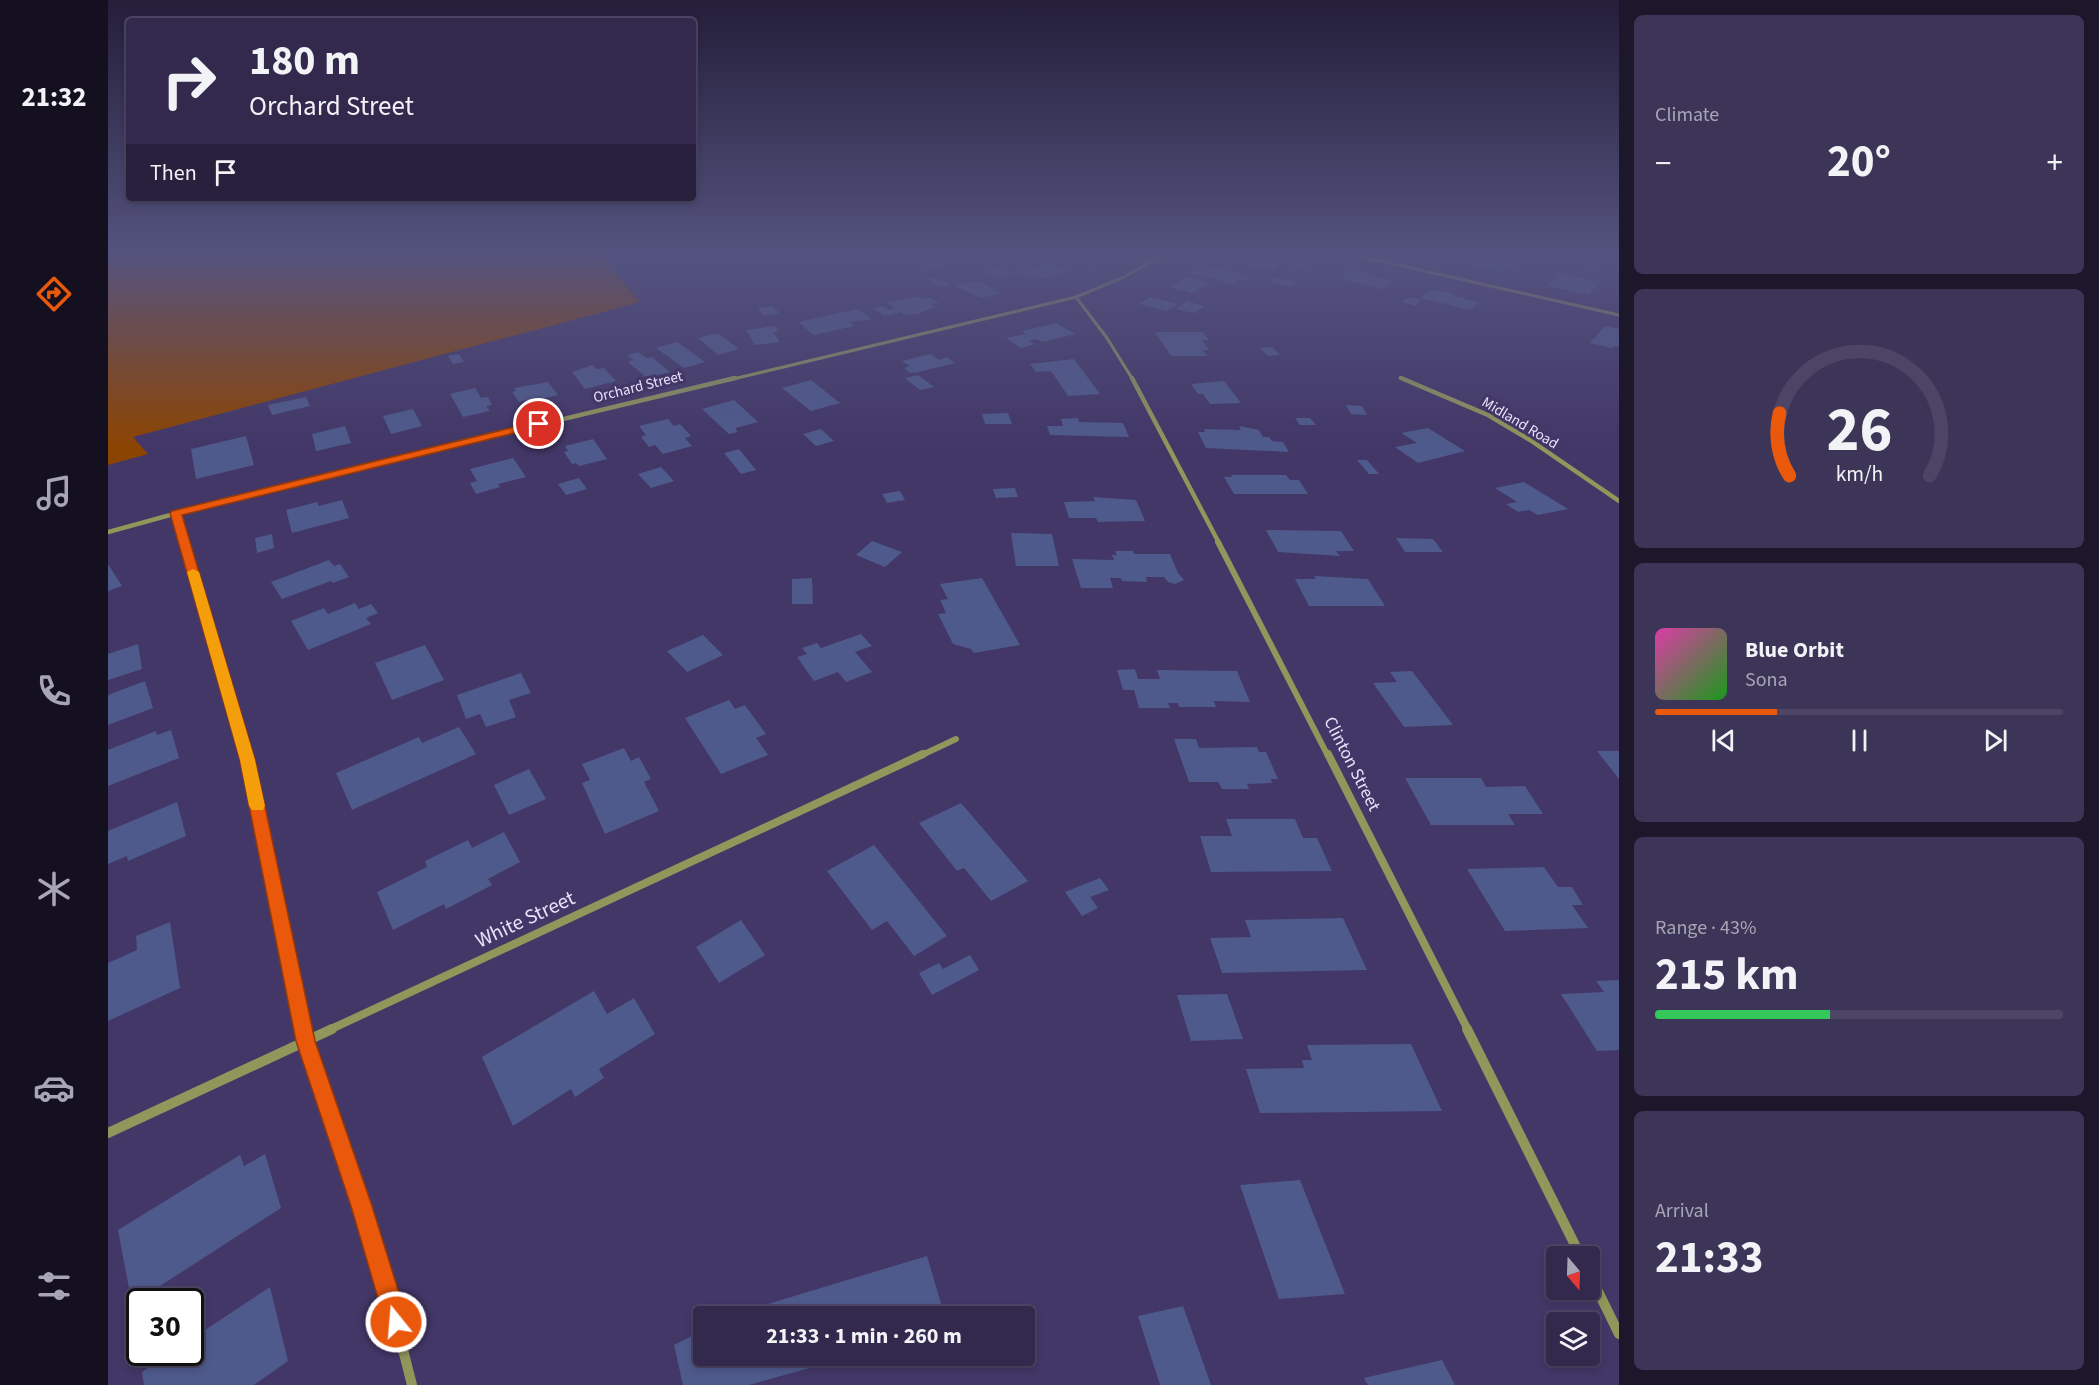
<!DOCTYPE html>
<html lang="en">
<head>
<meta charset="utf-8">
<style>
	:root { --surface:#32294d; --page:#3d3557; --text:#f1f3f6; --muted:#a8a6b6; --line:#4d4565; --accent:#ea580c }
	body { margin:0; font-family:"Source Sans 3",sans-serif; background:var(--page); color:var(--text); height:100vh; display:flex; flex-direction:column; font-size:22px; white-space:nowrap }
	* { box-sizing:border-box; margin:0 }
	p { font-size:20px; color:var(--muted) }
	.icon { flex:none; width:33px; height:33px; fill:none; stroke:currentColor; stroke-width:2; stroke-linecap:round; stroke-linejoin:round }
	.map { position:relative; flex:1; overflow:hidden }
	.drawer { display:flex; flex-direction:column; gap:15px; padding:15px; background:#1c172a; width:480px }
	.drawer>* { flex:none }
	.top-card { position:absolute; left:18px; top:18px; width:570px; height:183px; border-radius:6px; box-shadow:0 3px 9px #0003,0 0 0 2px var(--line); background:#32294d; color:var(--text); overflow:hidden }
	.needle { width:39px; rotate:161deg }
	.controls { position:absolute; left:1438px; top:1246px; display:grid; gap:12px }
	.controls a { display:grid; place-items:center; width:54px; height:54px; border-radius:6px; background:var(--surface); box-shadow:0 3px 9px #0003,0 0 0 2px var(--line); font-size:30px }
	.speed { position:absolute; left:18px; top:1288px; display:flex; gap:12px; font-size:30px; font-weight:700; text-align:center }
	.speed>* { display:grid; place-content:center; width:78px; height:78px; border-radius:50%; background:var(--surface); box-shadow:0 3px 9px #0003,0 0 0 2px var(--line); line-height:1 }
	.speed .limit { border:3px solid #111; border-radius:9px; background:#fff; color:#111 }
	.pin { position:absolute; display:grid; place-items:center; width:51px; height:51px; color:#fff; margin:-26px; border:3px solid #fff; border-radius:50%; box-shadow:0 2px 6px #0007 }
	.me { position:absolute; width:66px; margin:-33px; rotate:343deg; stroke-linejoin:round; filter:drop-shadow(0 0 4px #0008) }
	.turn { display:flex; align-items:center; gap:21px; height:126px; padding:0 24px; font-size:27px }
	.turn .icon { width:78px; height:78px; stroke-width:2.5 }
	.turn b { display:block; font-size:42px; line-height:51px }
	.then { display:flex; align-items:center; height:57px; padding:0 24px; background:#0003; gap:12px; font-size:22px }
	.big { font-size:45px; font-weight:700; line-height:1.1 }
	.drawer .tile { flex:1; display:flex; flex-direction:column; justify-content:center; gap:9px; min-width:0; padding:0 21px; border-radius:9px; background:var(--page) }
	.drawer .dial { align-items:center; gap:0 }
	.dial svg { height:156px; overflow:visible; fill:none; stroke:var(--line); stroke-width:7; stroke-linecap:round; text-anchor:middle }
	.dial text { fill:var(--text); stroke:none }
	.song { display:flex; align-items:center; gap:18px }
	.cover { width:72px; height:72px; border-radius:9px; background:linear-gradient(135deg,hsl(320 70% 55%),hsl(120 70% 35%)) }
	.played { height:6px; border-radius:3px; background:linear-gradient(90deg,var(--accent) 30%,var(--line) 30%) }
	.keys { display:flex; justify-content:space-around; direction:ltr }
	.heat { display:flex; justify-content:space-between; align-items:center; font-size:33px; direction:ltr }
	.charge { height:9px; border-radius:4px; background:linear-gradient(90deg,#34c759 43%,var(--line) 0) }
	.trip { position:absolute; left:585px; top:1306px; width:342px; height:60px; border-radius:6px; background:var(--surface); box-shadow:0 3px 9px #0003,0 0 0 2px var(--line); font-weight:700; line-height:60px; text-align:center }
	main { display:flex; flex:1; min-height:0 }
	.tabs { display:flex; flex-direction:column; width:108px; justify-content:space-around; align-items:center; background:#14101f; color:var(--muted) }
	.tabs .icon { width:42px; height:42px }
	.tabs .current { color:var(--accent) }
	.tabs b { font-size:27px; color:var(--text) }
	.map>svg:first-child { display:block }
	.green { fill:#8c4403 }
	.building { fill:#4e5a8b }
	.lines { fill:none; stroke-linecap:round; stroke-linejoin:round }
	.street-far4 { stroke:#91965b; stroke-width:3 }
	.street-far3 { stroke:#91965b; stroke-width:4.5 }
	.street-far2 { stroke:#91965b; stroke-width:6 }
	.street-far1 { stroke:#91965b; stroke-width:8 }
	.street { stroke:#91965b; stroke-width:10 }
	.route { fill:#ea580c; stroke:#983908; stroke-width:1.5 }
	.slow { fill:#f59e0b }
	.labels { text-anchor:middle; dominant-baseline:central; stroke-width:6; stroke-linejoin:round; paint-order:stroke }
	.far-street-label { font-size:15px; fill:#e6e2fa; stroke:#423767 }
	.street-label { font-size:18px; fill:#e6e2fa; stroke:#423767 }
	.near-street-label { font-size:21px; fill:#e6e2fa; stroke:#423767 }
</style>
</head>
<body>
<main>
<nav class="tabs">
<b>21:32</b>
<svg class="icon current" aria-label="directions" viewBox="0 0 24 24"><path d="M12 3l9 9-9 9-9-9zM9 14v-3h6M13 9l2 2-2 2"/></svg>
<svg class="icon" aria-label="music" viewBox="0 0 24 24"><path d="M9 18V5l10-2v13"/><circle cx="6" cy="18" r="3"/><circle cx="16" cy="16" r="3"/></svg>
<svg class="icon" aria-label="phone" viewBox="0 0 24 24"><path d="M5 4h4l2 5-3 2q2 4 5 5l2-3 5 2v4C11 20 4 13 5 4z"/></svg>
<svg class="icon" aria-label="climate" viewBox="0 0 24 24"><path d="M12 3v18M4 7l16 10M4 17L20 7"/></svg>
<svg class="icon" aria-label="car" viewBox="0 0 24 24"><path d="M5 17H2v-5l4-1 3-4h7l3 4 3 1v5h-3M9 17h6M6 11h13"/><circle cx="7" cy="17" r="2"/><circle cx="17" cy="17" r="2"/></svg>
<svg class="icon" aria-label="filters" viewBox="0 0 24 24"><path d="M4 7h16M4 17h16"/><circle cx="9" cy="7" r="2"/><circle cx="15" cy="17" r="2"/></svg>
</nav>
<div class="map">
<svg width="1511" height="1385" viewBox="0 0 1511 1385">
	<rect width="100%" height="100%" fill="#423767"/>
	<path class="green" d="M0,252H489L532,302L25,437L40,454L0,465Z"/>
	<g class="building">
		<path d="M955,252H988L1002,257L988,265L946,257Z"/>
		<path d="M1315,252H1339L1347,254L1337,261L1311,256Z"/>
		<path d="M1190,255L1211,260L1193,268L1180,264L1186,261L1181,260Z"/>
		<path d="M1372,257L1387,263L1393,259L1409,262L1404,267L1399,266L1392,272L1362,266Z"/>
		<path d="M1465,257L1490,262L1487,266L1462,261Z"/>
		<path d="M830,259L840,264L824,268L814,263Z"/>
		<path d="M1150,260L1171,265L1164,271L1142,266Z"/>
		<path d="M937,263L959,270L938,279L928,275L921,278L910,274Z"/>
		<path d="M1096,265L1109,267L1144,278L1138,281L1132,279L1124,284L1083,273Z"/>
		<path d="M891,268L905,273L891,278L877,273Z"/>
		<path d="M1243,270L1265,275L1263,276L1284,281L1276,289L1233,279Z"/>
		<path d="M1452,272L1480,280L1492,281L1481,295L1440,286Z"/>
		<path d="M828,277L841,285L832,287L819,279Z"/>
		<path d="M1079,277L1102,283L1084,293L1061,287Z"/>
		<path d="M1169,277L1189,282L1182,287L1162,281Z"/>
		<path d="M872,281L893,293L873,298L847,286Z"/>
		<path d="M1324,289L1347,294L1346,296L1371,302L1362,310L1313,298Z"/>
		<path d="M811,296L816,299L823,298L831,303L823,304L827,307L809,314L797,315L793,312L776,316L764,308L774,306L781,310L787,308L778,303Z"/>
		<path d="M1042,297L1070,304L1059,311L1031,304Z"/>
		<path d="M1301,297L1314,300L1307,306L1294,302Z"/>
		<path d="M1079,301L1097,306L1086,313L1068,309Z"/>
		<path d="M665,306L671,313L656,316L650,308Z"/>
		<path d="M750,309L764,319L740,322L746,326L706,335L690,322Z"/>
		<path d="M948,323L967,334L934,342L929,339L921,341L927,344L913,348L898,338L918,334L914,331Z"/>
		<path d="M667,326L670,332H665L672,342L647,345L638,330Z"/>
		<path d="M1497,326L1511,329V347L1506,346L1504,348L1482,343Z"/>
		<path d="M1047,332H1095L1101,340H1094L1101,350H1095L1099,356H1063Z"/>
		<path d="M610,333L631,349L610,355L590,338Z"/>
		<path d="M569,342L597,362L576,368L548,348Z"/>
		<path d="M1164,347L1172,355L1160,356L1152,348Z"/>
		<path d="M530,352L538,358L544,357L562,372L539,378L520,362L525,360L519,355Z"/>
		<path d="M351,354L356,362L345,364L340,356Z"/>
		<path d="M822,354L831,360L839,357L847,363L810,372L802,373L796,368L802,366L794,361Z"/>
		<path d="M966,359L992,394L960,396L943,371L928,372L922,364Z"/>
		<path d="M484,365L489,369L496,368L508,381L477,389L464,372Z"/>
		<path d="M810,375L826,387L812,390L797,378Z"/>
		<path d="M703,380L732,403L703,411L674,388Z"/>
		<path d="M1116,381L1133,403L1102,404L1095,394H1090L1083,384Z"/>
		<path d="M440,382L450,395L420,402L419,400L411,402L404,392L408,391L406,388Z"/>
		<path d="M367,388L373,398L380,397L384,405L378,406L382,411L355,417L342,394Z"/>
		<path d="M198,397L202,406L164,415L160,405Z"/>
		<path d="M626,400L650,422L627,428L630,432L621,434L594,409Z"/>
		<path d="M1238,405L1254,406L1259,415L1243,414Z"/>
		<path d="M305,409L314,426L283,434L275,416Z"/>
		<path d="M900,413L904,424H877L874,414Z"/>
		<path d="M970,418L971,422L1015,423L1021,437L942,435L939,426H955L953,419Z"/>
		<path d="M1187,418H1202L1208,425H1192Z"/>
		<path d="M560,419L566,426L572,424L583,436L577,438L584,446L555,454L547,445L541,447L533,437L538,435L531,426Z"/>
		<path d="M237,426L243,443L208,451L204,434Z"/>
		<path d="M1131,426L1151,430L1155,437H1161L1164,441L1175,442L1181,452L1098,448L1090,432H1097L1096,429L1133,430Z"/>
		<path d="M1320,428L1357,451L1310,463L1287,447L1309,443L1293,433Z"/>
		<path d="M713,429L726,441L708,446L695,434Z"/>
		<path d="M138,436L146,465L88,479L83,449Z"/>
		<path d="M485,439L499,459L471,466L468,463L464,464L456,452L460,451L457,446Z"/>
		<path d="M631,449L648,470L633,474L616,453Z"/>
		<path d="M405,458L418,477L390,484L392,487L368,494L362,483L369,481L362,469Z"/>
		<path d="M1249,460H1259L1271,474H1261Z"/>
		<path d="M553,467L566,481L543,488L530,474Z"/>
		<path d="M1123,475H1178L1182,480H1191L1200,494H1126L1116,477H1124Z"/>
		<path d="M471,478L479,489L458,495L450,484Z"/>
		<path d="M1416,482L1460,509L1430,515L1421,510L1410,512L1398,504L1409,502L1387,488Z"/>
		<path d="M907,488L910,497L888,498L885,489Z"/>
		<path d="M792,491L797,500L779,503L774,494Z"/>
		<path d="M985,497L1028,500L1037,521L990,522L988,518H961L956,502L987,501Z"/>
		<path d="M234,500L241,518L184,533L178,510L209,502L211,506Z"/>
		<path d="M1158,530L1233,531L1246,551H1228L1232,556L1170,552Z"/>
		<path d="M903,533L944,534L951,566H908Z"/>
		<path d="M164,534L166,548L149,553L147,538Z"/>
		<path d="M1288,538L1325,539L1335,552H1297Z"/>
		<path d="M764,541L794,552L777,567L748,555Z"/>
		<path d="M1007,551H1025L1026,554H1062L1070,573L1076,580L1067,584L1060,582L1056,577H1038L1039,582L1014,581L1013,578H1002L1005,588H973L964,559L1006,560L1004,555H1009Z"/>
		<path d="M221,560L226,566L232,564L241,577L225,583L223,581L174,599L163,582Z"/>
		<path d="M0,564L14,586L0,591Z"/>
		<path d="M1206,576L1260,579L1277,606H1201L1187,579H1208Z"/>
		<path d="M704,578L705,604H684V579Z"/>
		<path d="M874,578L912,645L866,653L863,649L845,644L830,614L838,613L832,600L840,599L832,584Z"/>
		<path d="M247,603L251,609L263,604L270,613L258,618L263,624L200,650L183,621L216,608L220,614Z"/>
		<path d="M753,634L764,646L747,652L764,672L738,682L730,672L706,681L689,657L699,654L694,648L709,643L713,648Z"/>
		<path d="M595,635L615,655L579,672L559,651Z"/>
		<path d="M30,644L34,669L0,680V654Z"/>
		<path d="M317,645L336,680L284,700L267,663Z"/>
		<path d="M1027,669L1030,679H1052L1049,670L1129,671L1142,702L1106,701L1108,707H1071L1070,703H1060L1062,708H1031L1026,690H1015L1009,670Z"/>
		<path d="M1304,671L1345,725L1296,727L1265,683L1289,682L1282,672Z"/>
		<path d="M413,673L423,693L401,700L408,717L378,727L372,714L358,719L349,695Z"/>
		<path d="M37,681L45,708L0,725V695Z"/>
		<path d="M621,700L627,709L637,705L658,734L648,738L660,755L613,774L577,718Z"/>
		<path d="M351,727L368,754L244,810L228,773L311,737L314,743Z"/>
		<path d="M63,730L71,758L0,786V750L48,731L49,735Z"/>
		<path d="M1066,739H1088L1091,748L1149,747L1151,752H1158L1170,779H1163L1164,783L1139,784L1141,789H1114L1110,782H1081Z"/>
		<path d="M516,748L523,761L531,757L543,779L536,782L551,811L497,834L474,783L482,780L474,764Z"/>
		<path d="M1489,751H1511V779Z"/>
		<path d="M421,769L438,799L401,815L386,785Z"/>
		<path d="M1297,778H1373L1378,787L1417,786L1435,814H1400L1407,825H1323Z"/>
		<path d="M69,802L78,836L20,861L19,856L0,864V831Z"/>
		<path d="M853,803L920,881L883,901L856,868L849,871L811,823Z"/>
		<path d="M1118,819H1187L1195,838H1209L1224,871L1103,872L1092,836H1124Z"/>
		<path d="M396,832L412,862L380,879L384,885L338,909L336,904L285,930L269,892L319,867L317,861L360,840L364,848Z"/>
		<path d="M766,845L839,936L806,956L779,921L764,930L719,871Z"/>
		<path d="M1436,867L1450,887H1464L1475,905H1464L1480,928L1397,931L1359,869Z"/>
		<path d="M992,878L1001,890L982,897L990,908L974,916L957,892Z"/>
		<path d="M1235,918L1259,970L1114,973L1102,938L1143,937L1137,920Z"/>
		<path d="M633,920L657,955L611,983L588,947Z"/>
		<path d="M62,922L72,988L0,1021V963L29,950L28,936Z"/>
		<path d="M862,955L871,970L824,995L811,973L831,963L835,969Z"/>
		<path d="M1511,980V1050L1489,1051L1453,994L1496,992L1488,981Z"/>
		<path d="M486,991L499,1014L526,998L547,1034L491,1069L496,1078L467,1097L463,1089L405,1126L374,1057Z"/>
		<path d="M1119,994L1135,1039L1083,1041L1069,995Z"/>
		<path d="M1303,1044L1334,1111L1152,1113L1138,1069L1196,1068L1194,1060H1204L1199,1045Z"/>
		<path d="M157,1154L173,1208L24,1304L10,1230L132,1155L136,1166Z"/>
		<path d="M1192,1180L1237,1294L1171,1299L1132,1185Z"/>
		<path d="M819,1256L837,1317H620V1316Z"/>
		<path d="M162,1287L180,1361L146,1385H36L34,1372L62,1353H82V1340Z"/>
		<path d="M1075,1306L1103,1385H1052L1030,1316Z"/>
		<path d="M596,1330V1356L741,1357L641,1385H575L566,1345Z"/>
		<path d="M1334,1360L1347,1385H1260L1256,1378Z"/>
	</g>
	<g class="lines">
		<g class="street-far4">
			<path d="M1233,252L1511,315"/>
			<path d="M968,297L999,338L1025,380"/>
			<path d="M1293,378L1297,380"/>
			<path d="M621,380L968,297L1016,277L1060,252"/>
		</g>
		<g class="street-far3">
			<path d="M1024,378L1111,543"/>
			<path d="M1293,378L1380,415L1422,440L1511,501"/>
			<path d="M68,513L77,543"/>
			<path d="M0,532L117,500L627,378"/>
		</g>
		<g class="street-far2">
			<path d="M76,542L139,756"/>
			<path d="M1110,542L1220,756"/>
			<path d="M812,756L848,739"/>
		</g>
		<g class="street-far1">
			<path d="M138,754L195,1030"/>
			<path d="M1220,754L1360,1030"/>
			<path d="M221,1030L815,754"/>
		</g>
		<g class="street">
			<path d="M195,1029L253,1206L288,1322L304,1385"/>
			<path d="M1359,1029L1473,1257"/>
			<path d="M0,1133L224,1029"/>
			<path d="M1482,1275L1511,1334"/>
		</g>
	</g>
	<linearGradient id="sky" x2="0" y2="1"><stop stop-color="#241e39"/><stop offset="0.57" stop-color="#54537f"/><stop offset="1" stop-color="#54537f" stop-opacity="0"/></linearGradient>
	<rect width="1511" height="446" fill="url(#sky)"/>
	<path class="route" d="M431,421L435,422V426L74,515L147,760L207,1041L264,1206L300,1322L297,1330L288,1333L280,1330L277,1322L243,1206L188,1041L132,760L62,513L64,511Z"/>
	<path class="slow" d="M85,569L91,572L147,760L157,806L155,810H144L141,806L132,760L79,572Z"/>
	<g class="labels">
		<g class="far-street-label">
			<text transform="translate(530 387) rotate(-14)">Orchard Street</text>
			<text transform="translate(1412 423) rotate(31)">Midland Road</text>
		</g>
		<g class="street-label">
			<text transform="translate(1244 764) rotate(63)">Clinton Street</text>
		</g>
		<g class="near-street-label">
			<text transform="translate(417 919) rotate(-25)">White Street</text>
		</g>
	</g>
</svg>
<div class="controls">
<a><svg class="needle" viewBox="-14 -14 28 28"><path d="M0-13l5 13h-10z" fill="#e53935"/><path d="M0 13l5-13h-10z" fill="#a8a6b6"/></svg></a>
<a><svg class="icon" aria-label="layers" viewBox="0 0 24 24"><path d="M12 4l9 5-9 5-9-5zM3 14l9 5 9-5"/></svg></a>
</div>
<div class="speed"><div class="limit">30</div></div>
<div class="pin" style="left:431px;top:424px;background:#d93025"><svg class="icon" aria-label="arrive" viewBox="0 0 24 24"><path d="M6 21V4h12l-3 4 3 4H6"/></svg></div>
<svg class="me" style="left:288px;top:1322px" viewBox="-20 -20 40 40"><circle r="17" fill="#ea580c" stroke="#fff" stroke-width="3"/><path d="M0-11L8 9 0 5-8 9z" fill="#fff"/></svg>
<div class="trip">21:33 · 1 min · 260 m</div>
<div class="top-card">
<div class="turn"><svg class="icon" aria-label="right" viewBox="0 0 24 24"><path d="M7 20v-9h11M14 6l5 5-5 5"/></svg><div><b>180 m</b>Orchard Street</div></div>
<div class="then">Then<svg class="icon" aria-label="arrive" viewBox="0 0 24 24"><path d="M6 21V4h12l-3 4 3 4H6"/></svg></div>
</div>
</div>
<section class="drawer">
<div class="tile"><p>Climate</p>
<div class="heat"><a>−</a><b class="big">20°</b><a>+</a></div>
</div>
<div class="tile dial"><svg viewBox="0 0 100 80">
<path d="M14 69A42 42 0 1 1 86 69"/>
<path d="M14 69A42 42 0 0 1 9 37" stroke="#ea580c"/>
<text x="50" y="56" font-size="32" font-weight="700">26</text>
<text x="50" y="72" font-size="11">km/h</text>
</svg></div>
<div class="tile">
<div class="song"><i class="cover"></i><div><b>Blue Orbit</b><p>Sona</p></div></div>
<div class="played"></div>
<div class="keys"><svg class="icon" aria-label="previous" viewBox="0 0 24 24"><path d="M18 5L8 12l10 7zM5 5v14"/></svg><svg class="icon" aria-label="pause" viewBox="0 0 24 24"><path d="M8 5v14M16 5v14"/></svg><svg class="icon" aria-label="next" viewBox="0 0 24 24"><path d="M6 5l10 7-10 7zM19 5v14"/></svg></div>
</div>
<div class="tile"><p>Range · 43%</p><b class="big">215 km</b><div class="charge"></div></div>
<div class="tile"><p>Arrival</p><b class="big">21:33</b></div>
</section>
</main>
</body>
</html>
